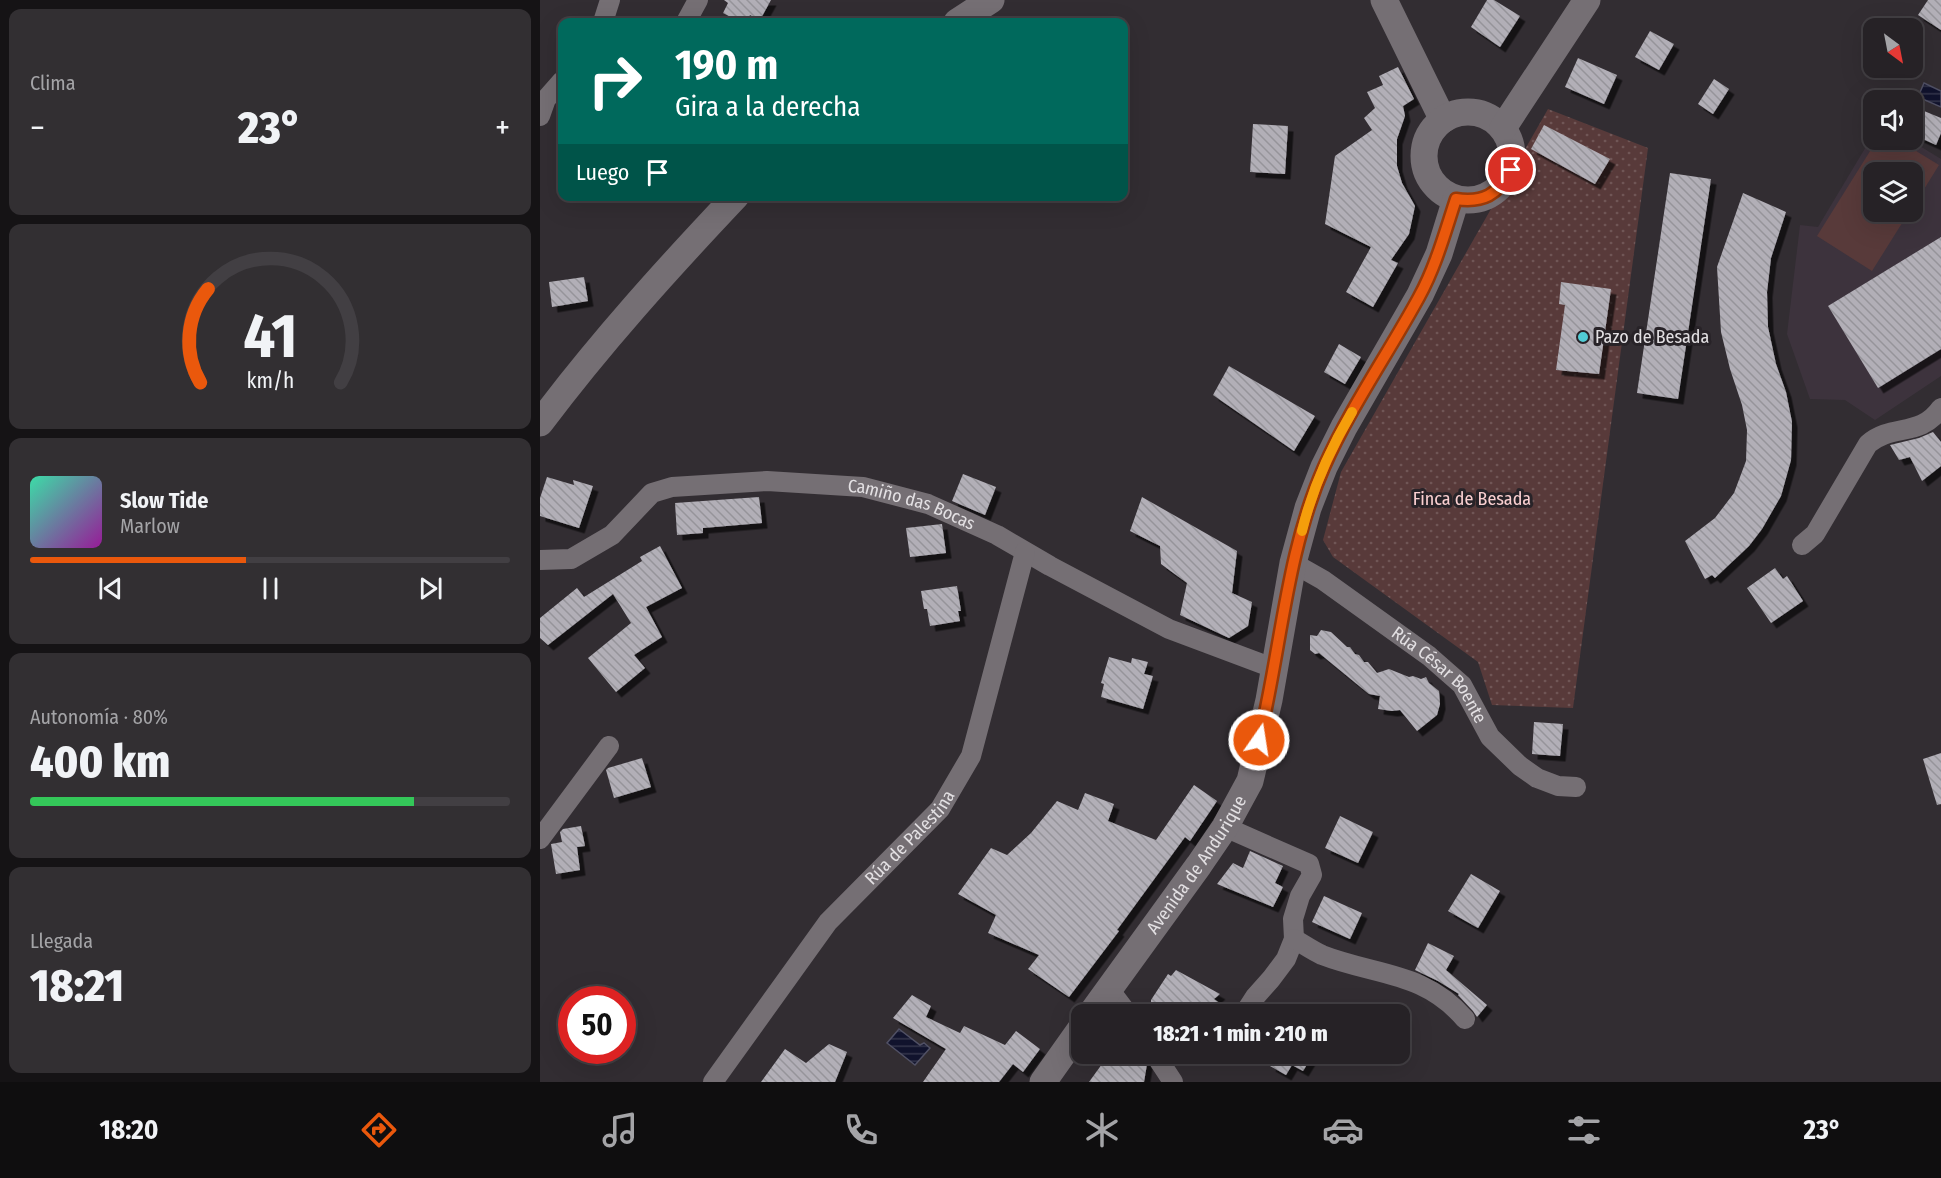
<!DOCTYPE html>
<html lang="es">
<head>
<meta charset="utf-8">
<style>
	:root { --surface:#262226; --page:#322f32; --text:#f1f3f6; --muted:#a4a4a7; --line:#423f43; --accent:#ea580c }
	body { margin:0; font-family:"Fira Sans Condensed",sans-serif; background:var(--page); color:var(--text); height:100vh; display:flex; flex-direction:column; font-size:22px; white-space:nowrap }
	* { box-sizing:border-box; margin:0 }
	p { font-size:20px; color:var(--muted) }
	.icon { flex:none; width:33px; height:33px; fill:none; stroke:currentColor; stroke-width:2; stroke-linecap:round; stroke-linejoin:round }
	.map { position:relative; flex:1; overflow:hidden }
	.side { display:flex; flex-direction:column; gap:9px; padding:9px; background:#151315; width:540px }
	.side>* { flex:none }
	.guide { position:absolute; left:18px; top:18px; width:570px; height:183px; border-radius:12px; box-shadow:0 6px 24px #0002,0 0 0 2px var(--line); background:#00695c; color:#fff; overflow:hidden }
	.needle { width:39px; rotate:148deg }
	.buttons { position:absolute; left:1323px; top:18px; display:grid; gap:12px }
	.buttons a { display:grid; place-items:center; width:60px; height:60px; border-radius:12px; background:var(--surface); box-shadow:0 6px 24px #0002,0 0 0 2px var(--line); font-size:30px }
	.speed { position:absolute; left:18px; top:986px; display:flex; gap:12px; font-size:30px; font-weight:700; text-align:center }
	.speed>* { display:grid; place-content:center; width:78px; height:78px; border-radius:50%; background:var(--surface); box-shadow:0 6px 24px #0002,0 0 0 2px var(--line); line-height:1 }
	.speed .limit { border:9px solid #d22; background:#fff; color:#111 }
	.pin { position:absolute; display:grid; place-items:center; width:51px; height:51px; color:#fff; margin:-26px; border:3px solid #fff; border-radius:50%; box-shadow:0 2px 6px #0007 }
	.me { position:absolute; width:66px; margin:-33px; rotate:13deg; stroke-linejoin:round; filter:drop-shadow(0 0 4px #0008) }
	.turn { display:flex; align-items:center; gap:21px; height:126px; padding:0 18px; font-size:27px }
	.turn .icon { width:78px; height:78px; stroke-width:2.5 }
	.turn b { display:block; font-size:42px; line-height:51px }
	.then { display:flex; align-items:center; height:57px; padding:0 18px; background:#0003; gap:12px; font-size:22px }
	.big { font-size:45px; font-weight:800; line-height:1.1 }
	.side .tile { flex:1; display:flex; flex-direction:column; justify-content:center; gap:9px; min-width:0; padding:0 21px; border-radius:12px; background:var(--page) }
	.side .dial { align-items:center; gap:0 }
	.dial svg { height:156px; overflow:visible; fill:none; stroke:var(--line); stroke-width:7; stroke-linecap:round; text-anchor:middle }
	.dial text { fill:var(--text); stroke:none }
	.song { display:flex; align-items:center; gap:18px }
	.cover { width:72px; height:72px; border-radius:9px; background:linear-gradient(135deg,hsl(160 70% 55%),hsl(300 70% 35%)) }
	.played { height:6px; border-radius:3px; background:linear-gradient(90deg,var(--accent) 45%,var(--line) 45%) }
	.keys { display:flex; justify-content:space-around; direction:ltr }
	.heat { display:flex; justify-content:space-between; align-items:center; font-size:33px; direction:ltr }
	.charge { height:9px; border-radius:4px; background:linear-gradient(90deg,#34c759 80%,var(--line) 0) }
	.trip { position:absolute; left:531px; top:1004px; width:339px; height:60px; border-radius:12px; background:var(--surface); box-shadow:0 6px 24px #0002,0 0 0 2px var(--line); font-weight:800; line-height:60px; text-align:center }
	.tab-bar { display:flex; height:96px; justify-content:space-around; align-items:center; background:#0f0e0f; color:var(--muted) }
	.tab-bar .icon { width:42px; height:42px }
	.tab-bar .current { color:var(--accent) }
	.tab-bar b { font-size:27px; color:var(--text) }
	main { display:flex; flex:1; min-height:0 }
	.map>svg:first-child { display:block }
	.built { fill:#3d333d; fill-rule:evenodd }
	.park { fill:url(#park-dots) }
	.pitch { fill:#583a3a }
	.water { fill:url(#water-rules); stroke:#505064; stroke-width:1.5 }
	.building { fill:url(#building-back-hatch); filter:url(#shadow) }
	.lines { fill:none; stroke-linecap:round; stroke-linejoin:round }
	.street { stroke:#756f74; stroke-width:20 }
	.secondary { stroke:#756f74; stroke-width:27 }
	.route-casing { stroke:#983908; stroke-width:15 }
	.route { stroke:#ea580c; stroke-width:10 }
	.slow { stroke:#f59e0b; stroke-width:10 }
	.poi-dot { fill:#51ccd5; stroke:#282328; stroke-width:2 }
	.labels { text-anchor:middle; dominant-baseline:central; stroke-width:6; stroke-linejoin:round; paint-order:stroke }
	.poi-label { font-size:18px; fill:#e3e0e3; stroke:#282328; text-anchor:start }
	.park-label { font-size:18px; fill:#fbd0d1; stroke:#282328 }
	.street-label { font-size:18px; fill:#e3e0e3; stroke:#282328 }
</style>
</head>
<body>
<main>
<section class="side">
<div class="tile"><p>Clima</p>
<div class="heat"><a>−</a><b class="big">23°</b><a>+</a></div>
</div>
<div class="tile dial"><svg viewBox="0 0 100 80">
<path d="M14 69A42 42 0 1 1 86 69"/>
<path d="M14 69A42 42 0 0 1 18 21" stroke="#ea580c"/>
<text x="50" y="56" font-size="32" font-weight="700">41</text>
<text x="50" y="72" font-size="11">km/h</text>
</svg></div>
<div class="tile">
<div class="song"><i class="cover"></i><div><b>Slow Tide</b><p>Marlow</p></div></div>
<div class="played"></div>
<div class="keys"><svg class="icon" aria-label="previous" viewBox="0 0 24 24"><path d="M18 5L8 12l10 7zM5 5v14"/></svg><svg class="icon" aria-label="pause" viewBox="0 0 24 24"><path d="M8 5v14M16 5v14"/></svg><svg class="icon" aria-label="next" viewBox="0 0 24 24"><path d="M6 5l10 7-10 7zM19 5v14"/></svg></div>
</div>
<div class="tile"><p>Autonomía · 80%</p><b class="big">400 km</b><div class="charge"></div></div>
<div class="tile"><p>Llegada</p><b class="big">18:21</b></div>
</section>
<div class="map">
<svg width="1401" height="1082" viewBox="0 0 1401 1082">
	<defs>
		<pattern id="park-dots" width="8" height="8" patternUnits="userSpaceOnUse" patternTransform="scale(1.5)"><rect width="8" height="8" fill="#583a3a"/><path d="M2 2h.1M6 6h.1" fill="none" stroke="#705656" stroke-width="1.8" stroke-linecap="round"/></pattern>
		<pattern id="water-rules" width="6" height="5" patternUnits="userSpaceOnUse" patternTransform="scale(1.5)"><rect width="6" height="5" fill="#11132d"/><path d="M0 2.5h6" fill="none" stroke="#34354b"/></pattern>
		<pattern id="building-back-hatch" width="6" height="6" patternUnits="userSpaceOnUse" patternTransform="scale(1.5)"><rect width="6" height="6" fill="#b2afb7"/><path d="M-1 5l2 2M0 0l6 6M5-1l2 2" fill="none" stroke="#96949a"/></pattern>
		<filter id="shadow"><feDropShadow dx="5.5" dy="5.5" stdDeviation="0" flood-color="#0009"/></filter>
	</defs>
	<rect width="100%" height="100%" fill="#322d32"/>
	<path class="built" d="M1333,135L1334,140H1370L1401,159V376L1335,420L1305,400L1270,399L1247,334L1260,225L1278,227ZM1334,172H1372V212H1334Z"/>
	<path class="park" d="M1008,109L1108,148L1033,708L952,705L938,662L793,557L783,540L801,472Z"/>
	<path class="pitch" d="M1337,140H1358L1399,165L1373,207L1372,172H1334V212H1369L1332,271L1277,236Z"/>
	<g class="water">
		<path d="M1384,83L1401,91V107L1378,97Z"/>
		<path d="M359,1029L380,1045L384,1043L390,1048L375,1065L347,1043Z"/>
	</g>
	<g class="building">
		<path d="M184,0H231L220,20L210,15L206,22H200L183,13L188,3Z"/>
		<path d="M947,0H954L980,16L960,47L931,27Z"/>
		<path d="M1388,0H1401V30L1378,15Z"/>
		<path d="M1110,31L1134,44L1119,70L1095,57Z"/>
		<path d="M1038,58L1077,75L1064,104L1025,87Z"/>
		<path d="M858,67L874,99L863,106L865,116L857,139V166L862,183L875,206L869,234L851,260L858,263L833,307L806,292L831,247L785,224L795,156L832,130L824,118L835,108L827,92L843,85L839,76Z"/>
		<path d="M1174,79L1189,89L1173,114L1158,104Z"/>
		<path d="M1372,106L1401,118V133L1396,145L1372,134Z"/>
		<path d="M713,124L748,126L745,174L710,172Z"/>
		<path d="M1004,125L1070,159L1055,184L991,149Z"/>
		<path d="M1130,173L1171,179L1138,399L1097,393Z"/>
		<path d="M1203,193L1246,212L1231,258L1227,292L1228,327L1236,364L1246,392L1252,422L1251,460L1241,496L1222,529L1209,546L1175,578L1172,575L1165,579L1145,541L1175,518L1194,493L1206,461L1207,430L1202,405L1190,369L1181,332L1177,267Z"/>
		<path d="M1401,237V349L1338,388L1288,306Z"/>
		<path d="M44,277L48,301L12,307L9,282Z"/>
		<path d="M1021,282L1071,289L1059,374L1016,370L1025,305L1019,304Z"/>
		<path d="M799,344L821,357L805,384L784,372Z"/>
		<path d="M689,366L775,416L754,451L673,395Z"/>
		<path d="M1393,432L1401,442V466L1382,481L1370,457L1359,460L1350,445L1379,438Z"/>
		<path d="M423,474L456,487L445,515L412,501Z"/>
		<path d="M7,477L34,485L33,480L53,486L39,528L0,516V498Z"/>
		<path d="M219,497L222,523L163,528V533L137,535L135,503Z"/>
		<path d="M602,497L697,551L692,593L712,602L708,626L689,638L640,615L647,583L621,564L620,546L590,531Z"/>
		<path d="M402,524L406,553L370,557L366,528Z"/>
		<path d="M120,546L142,588L106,607L122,637L94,655L105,668L76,692L48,658L91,623L73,594L8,645L0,638V618L37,588L44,597L102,561L100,557Z"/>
		<path d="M1235,568L1243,579L1247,576L1263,601L1231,623L1207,588Z"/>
		<path d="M417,586L421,611H418L420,621L390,626L387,609H384L381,591Z"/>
		<path d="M781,630L791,632L807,647H810L815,654L819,655L824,662H828L837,673L849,669L869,677L873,676L881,679L886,677L889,683L899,691L900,704L897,715L877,731L860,710L852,711L838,709L840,696L829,694L779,653L775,654L770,650V635L777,636Z"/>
		<path d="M569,657L591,663L592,658L608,662L604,674L613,676L603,709L561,697L564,684L561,683Z"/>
		<path d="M994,722L1023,724L1020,756L992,754Z"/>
		<path d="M1401,753V804L1397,805L1383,759Z"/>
		<path d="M102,758L111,787L74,798L66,770L68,768Z"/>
		<path d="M654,785L677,801L650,841L645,837L577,930L579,931L529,997L488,969L499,955L448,933L456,915L418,894L451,848L467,855L491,833L517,801L538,810L545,793L574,804L568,821L616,840Z"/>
		<path d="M800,816L833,832L818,863L785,848Z"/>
		<path d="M41,826L45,846L37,847L40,870L16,874L11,844L22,842L20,832L23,829Z"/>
		<path d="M710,851L743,866L735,883L743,887L733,907L677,884L693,863L703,868Z"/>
		<path d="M931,874L960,891L938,928L908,911Z"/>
		<path d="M784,896L822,913L810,939L772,922Z"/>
		<path d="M888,943L914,956L906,970L947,1005L937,1017L933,1011L918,995L919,994L898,981L875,970Z"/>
		<path d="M636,970L680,994L674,999L692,1012V1014H611V1000L628,974L631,976Z"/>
		<path d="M372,995L391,1006L386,1017L420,1033L424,1026L465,1045L476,1031L500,1049L483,1072L473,1064L459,1082H383L406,1049L353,1018Z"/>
		<path d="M289,1044L307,1052L295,1082H221L245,1049L266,1063Z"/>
		<path d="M570,1053H602L607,1064L604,1082H549Z"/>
		<path d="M732,1053H774L763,1071L752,1065L746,1075L730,1066L736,1055Z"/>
	</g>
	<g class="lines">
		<g class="street">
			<path d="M63,22L70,0"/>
			<path d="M146,22L158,0"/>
			<path d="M0,116L6,99L22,81"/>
			<path d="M1262,545L1275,534L1328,444C1352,423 1380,438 1401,408"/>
			<path id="s1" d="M0,560L31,559L72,535L112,493L132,487L227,481L323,487L388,504L457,535L510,566L629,629L733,668"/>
			<path id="s2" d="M753,563L783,580L889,656L922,685L950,737L980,766L997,778L1018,786L1036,787"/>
			<path d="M685,827L769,864L772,875L760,896L753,919L754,939L746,959L731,979L715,997L704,1014"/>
			<path d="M0,839L69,746"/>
			<path d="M754,939C763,944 773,951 782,955C836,976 884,971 925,1019"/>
			<path d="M569,989L588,1014"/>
			<path d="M614,1053L633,1082"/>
			<path id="s3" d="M173,1082L288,922L400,809L431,756L485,552"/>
		</g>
		<g class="secondary">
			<path d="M844,0L903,120"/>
			<path d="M417,22L451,0"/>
			<circle cx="928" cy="156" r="44"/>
			<path d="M963,128L1047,0"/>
			<path d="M0,423C60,343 127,269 196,196"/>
			<path id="s4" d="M551,1014L659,865L685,827L710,781L729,700L753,563L768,508L784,467L804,427L880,295L899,254L916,199"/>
			<path d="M503,1082L542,1027"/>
		</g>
	</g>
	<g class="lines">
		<defs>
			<path id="route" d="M719,740C741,650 746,553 784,467C810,408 848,354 879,297C896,266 905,232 916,199C943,203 958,195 971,170"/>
		</defs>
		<use href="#route" class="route-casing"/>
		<use href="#route" class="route"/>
		<path class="slow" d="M762,531C772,490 790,449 812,412"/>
	</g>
	<circle class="poi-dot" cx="1043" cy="337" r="6"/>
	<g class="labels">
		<g class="poi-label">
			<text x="1055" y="337">Pazo de Besada</text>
		</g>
		<g class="park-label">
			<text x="932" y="499">Finca de Besada</text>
		</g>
		<g class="street-label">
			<text stroke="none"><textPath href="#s1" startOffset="400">Camiño das Bocas</textPath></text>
			<text stroke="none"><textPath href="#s2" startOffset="186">Rúa César Boente</textPath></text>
			<text stroke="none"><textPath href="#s3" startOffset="315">Rúa de Palestina</textPath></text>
			<text stroke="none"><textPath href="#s4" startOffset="183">Avenida de Andurique</textPath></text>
		</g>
	</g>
</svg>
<div class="buttons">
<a><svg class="needle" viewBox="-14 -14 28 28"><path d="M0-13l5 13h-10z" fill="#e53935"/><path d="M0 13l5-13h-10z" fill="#a4a4a7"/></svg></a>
<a><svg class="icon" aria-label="sound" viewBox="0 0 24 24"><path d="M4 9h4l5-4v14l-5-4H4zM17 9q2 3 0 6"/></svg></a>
<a><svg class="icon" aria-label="layers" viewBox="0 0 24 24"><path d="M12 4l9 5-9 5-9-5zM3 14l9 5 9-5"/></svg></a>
</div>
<div class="speed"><div class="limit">50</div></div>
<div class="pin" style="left:971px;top:170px;background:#d93025"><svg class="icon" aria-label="arrive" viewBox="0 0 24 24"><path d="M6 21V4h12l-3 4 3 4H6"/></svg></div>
<svg class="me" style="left:719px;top:740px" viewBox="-20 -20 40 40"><circle r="17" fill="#ea580c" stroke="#fff" stroke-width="3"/><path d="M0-11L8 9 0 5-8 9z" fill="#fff"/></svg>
<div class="trip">18:21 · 1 min · 210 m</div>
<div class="guide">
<div class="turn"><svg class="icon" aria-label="right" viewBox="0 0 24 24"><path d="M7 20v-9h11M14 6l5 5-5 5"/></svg><div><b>190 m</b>Gira a la derecha</div></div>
<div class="then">Luego<svg class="icon" aria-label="arrive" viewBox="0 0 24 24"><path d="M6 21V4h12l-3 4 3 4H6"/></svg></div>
</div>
</div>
</main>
<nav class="tab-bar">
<b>18:20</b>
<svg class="icon current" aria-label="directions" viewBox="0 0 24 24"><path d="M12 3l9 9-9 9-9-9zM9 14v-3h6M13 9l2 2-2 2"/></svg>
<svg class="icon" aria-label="music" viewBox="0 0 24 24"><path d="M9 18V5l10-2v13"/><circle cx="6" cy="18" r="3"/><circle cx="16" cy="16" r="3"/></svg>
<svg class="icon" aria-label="phone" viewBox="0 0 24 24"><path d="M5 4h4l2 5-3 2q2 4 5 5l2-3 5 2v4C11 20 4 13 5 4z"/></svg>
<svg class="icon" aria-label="climate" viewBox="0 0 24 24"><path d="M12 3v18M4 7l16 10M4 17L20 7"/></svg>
<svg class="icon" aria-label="car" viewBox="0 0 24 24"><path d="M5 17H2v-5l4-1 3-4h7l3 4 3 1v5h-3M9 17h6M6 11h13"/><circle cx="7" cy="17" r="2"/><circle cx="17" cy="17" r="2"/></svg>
<svg class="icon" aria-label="filters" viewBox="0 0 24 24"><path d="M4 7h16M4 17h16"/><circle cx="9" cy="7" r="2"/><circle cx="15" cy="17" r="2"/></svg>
<b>23°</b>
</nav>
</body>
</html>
